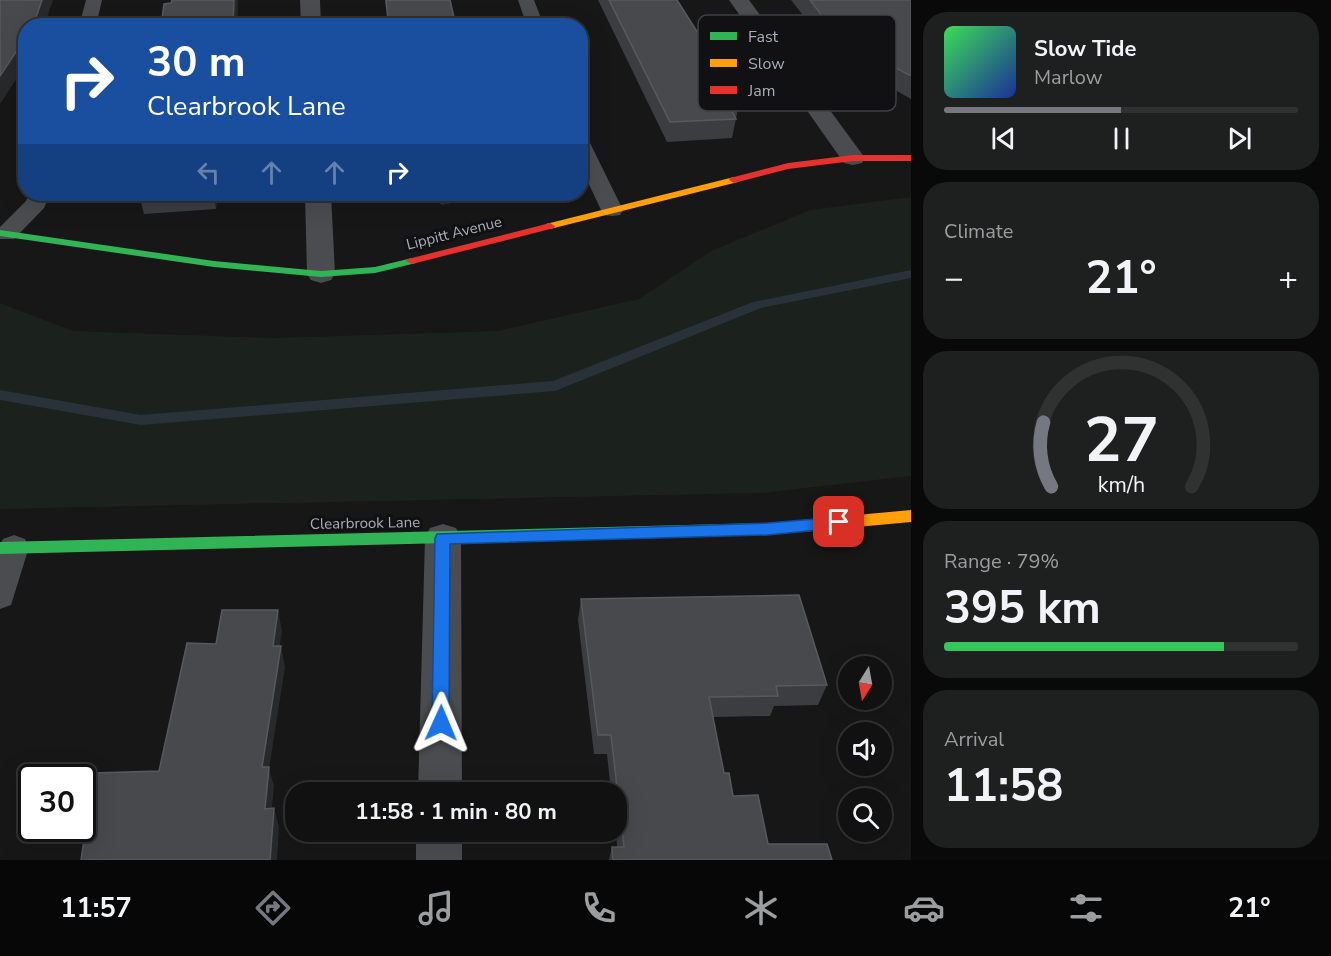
<!DOCTYPE html>
<html lang="en">
<head>
<meta charset="utf-8">
<style>
	:root { --surface:#111; --page:#1e1f1f; --text:#f1f3f6; --muted:#9c9d9f; --line:#303131; --accent:#757880 }
	body { margin:0; font-family:"Nunito Sans",sans-serif; background:var(--page); color:var(--text); height:100vh; display:flex; flex-direction:column; font-size:22px; white-space:nowrap }
	* { box-sizing:border-box; margin:0 }
	p { font-size:20px; color:var(--muted) }
	.icon { flex:none; width:33px; height:33px; fill:none; stroke:currentColor; stroke-width:2; stroke-linecap:round; stroke-linejoin:round }
	.map { position:relative; flex:1; overflow:hidden }
	.sheet { display:flex; flex-direction:column; gap:12px; padding:12px; background:#090909; width:420px }
	.sheet>* { flex:none }
	.hud { position:absolute; left:18px; top:18px; width:570px; height:183px; border-radius:24px; box-shadow:0 6px 24px #0002,0 0 0 2px var(--line); background:#1a4fa0; color:#fff; overflow:hidden }
	.needle { width:39px; rotate:191deg }
	.tools { position:absolute; left:838px; top:656px; display:grid; gap:12px }
	.tools a { display:grid; place-items:center; width:54px; height:54px; border-radius:50%; background:var(--surface); box-shadow:0 6px 24px #0002,0 0 0 2px var(--line); font-size:30px }
	.speed { position:absolute; left:18px; top:764px; display:flex; gap:12px; font-size:30px; font-weight:700; text-align:center }
	.speed>* { display:grid; place-content:center; width:78px; height:78px; border-radius:50%; background:var(--surface); box-shadow:0 6px 24px #0002,0 0 0 2px var(--line); line-height:1 }
	.speed .limit { border:3px solid #111; border-radius:9px; background:#fff; color:#111 }
	.pin { position:absolute; display:grid; place-items:center; width:51px; height:51px; color:#fff; margin:-26px; border-radius:12px; box-shadow:0 3px 9px #0006 }
	.me { position:absolute; width:66px; margin:-33px; rotate:1deg; stroke-linejoin:round; filter:drop-shadow(0 0 4px #0008) }
	.turn { display:flex; align-items:center; gap:21px; height:126px; padding:0 30px; font-size:27px }
	.turn .icon { width:78px; height:78px; stroke-width:2.5 }
	.turn b { display:block; font-size:42px; line-height:51px }
	.lanes { display:flex; align-items:center; height:57px; padding:0 30px; background:#0003; justify-content:center; gap:30px; direction:ltr }
	.lanes .off { opacity:.35 }
	.big { font-size:45px; font-weight:700; line-height:1.1 }
	.sheet .card { flex:1; display:flex; flex-direction:column; justify-content:center; gap:9px; min-width:0; padding:0 21px; border-radius:24px; background:var(--page) }
	.sheet .dial { align-items:center; gap:0 }
	.dial svg { height:156px; overflow:visible; fill:none; stroke:var(--line); stroke-width:7; stroke-linecap:round; text-anchor:middle }
	.dial text { fill:var(--text); stroke:none }
	.song { display:flex; align-items:center; gap:18px }
	.cover { width:72px; height:72px; border-radius:9px; background:linear-gradient(135deg,hsl(130 70% 55%),hsl(230 70% 35%)) }
	.played { height:6px; border-radius:3px; background:linear-gradient(90deg,var(--accent) 50%,var(--line) 50%) }
	.keys { display:flex; justify-content:space-around; direction:ltr }
	.heat { display:flex; justify-content:space-between; align-items:center; font-size:33px; direction:ltr }
	.charge { height:9px; border-radius:4px; background:linear-gradient(90deg,#34c759 79%,var(--line) 0) }
	.trip { position:absolute; left:285px; top:782px; width:342px; height:60px; border-radius:24px; background:var(--surface); box-shadow:0 6px 24px #0002,0 0 0 2px var(--line); font-weight:700; line-height:60px; text-align:center }
	.dock { display:flex; height:96px; justify-content:space-around; align-items:center; background:#070707; color:var(--muted) }
	.dock .icon { width:42px; height:42px }
	.dock .on { color:var(--accent) }
	.dock b { font-size:27px; color:var(--text) }
	main { display:flex; flex:1; min-height:0 }
	.map>svg:first-child { display:block }
	.green { fill:#1b211c }
	.lines { fill:none; stroke-linecap:round; stroke-linejoin:round }
	.stream { fill:#2a3239; fill-rule:evenodd }
	.lane { fill:#4b4c50; fill-rule:evenodd }
	.street { fill:#4b4c50; fill-rule:evenodd }
	.fast { fill:#30b455; fill-rule:evenodd }
	.slow { fill:#ff9f0a; fill-rule:evenodd }
	.jam { fill:#e5322d; fill-rule:evenodd }
	.wall { fill:#3c3d40 }
	.shaded-wall { fill:#28292a }
	.building { fill:#48494d; stroke:#57595e; stroke-width:1.5 }
	.route { fill:#1a73e8; stroke:#114b97; stroke-width:1.5 }
	.labels { text-anchor:middle; dominant-baseline:central; stroke-width:6; stroke-linejoin:round; paint-order:stroke }
	.street-label { font-size:15px; fill:#a8adb8; stroke:#111113 }
	.key { fill:#111113; stroke:#3e4045; stroke-width:1.5 }
	.key-label { font-size:16px; fill:#a8adb8 }
</style>
</head>
<body>
<main>
<div class="map">
<svg width="911" height="860" viewBox="0 0 911 860">
	<rect width="100%" height="100%" fill="#171717"/>
	<path class="green" d="M911,197V476L761,493L0,509V303L73,331L273,338L497,331L639,299L711,251L810,210Z"/>
	<g class="lines">
		<path class="stream" d="M911,270V278L761,308L555,391L141,425L0,400V390L141,415L553,381L753,302Z"/>
		<g class="lane">
			<path d="M86,0H102L96,26H79Z"/>
			<path d="M518,0H534L544,26H527Z"/>
			<path d="M580,137L587,139L590,143L623,210L620,215L612,216L604,215L601,210L580,165Z"/>
			<path d="M29,194H50L44,208L14,239H0V227L26,201Z"/>
			<path d="M14,535L25,539L29,547L11,605L0,609V545L3,539Z"/>
		</g>
		<g class="street">
			<path d="M300,0H320L321,26H301Z"/>
			<path d="M729,0H749L865,158L862,163L853,165L844,163Z"/>
			<path d="M305,194H331L335,274L331,280L321,283L311,280L307,274Z"/>
			<path d="M443,524L456,528L461,538L462,792H418L425,538L430,528Z"/>
			<rect x="416" y="831" width="46" height="29"/>
		</g>
		<g class="fast">
			<path d="M0,230L214,261L321,271L375,267L412,258L418,261L416,263L375,273L321,277L214,267L0,236Z"/>
			<path d="M802,520L807,522L809,526L807,530L768,535L0,554V542L768,523Z"/>
		</g>
		<g class="slow">
			<path d="M734,177L739,180L738,182L550,229L545,226L546,224Z"/>
			<path d="M911,510V522L802,532L797,530L795,526L797,522L802,520Z"/>
		</g>
		<g class="jam">
			<path d="M853,155H911V161H853L788,169L734,183L729,180L730,178L788,163Z"/>
			<path d="M550,223L555,226L554,228L412,264L406,261L408,259Z"/>
		</g>
	</g>
	<g class="wall">
		<path d="M385,0H450L456,26H388Z"/>
		<path d="M598,0H677L740,99L732,138L667,142Z"/>
		<path d="M791,0H910L911,1V99L828,52V47Z"/>
		<path d="M139,194H217L216,209L144,214Z"/>
		<path d="M433,194H489L442,205Z"/>
		<path d="M581,599L827,685L818,705L774,706L770,716L713,717L724,773L733,796L768,844L832,860H609L612,847H617L616,831V792H611L607,754H594L578,620Z"/>
	</g>
	<g class="shaded-wall">
		<path d="M42,0H53L44,26H33Z"/>
		<path d="M234,0H238L237,26H233Z"/>
		<path d="M26,37V64L0,104V76Z"/>
		<path d="M213,194H217L216,209Z"/>
		<path d="M442,194H489L442,205Z"/>
		<path d="M278,610L282,631L277,666L273,646Z"/>
		<path d="M281,646L285,667L269,769L274,786L270,828L265,809L262,767Z"/>
		<path d="M274,808L279,827L277,860H270Z"/>
	</g>
	<g class="building">
		<path d="M0,0H42L33,26H26V37L0,76Z"/>
		<path d="M172,0H234L233,24H239V26H161L164,4L171,3Z"/>
		<path d="M386,0H450L456,26H389Z"/>
		<path d="M609,0H677L740,99L726,100L736,119L670,122Z"/>
		<path d="M810,0H910L911,1V76L832,34V29Z"/>
		<path d="M799,595L827,685L776,686L778,696L709,697L724,773H729L733,796L758,795L768,844H827L832,860H613L612,847H624L611,735H598L581,599Z"/>
		<path d="M222,610H278L273,646H281L262,767H269L265,809L274,808L270,860H81L94,773L159,771L187,643L216,644Z"/>
	</g>
	<path class="route" d="M839,517L845,518L847,522L845,526L839,528L768,535L450,544L449,723L447,728L441,731L434,728L432,723L435,538L437,534L768,523Z"/>
	<g class="labels">
		<g class="street-label">
			<text transform="translate(454 233) rotate(-14)">Lippitt Avenue</text>
			<text transform="translate(365 523) rotate(-1)">Clearbrook Lane</text>
		</g>
	</g>
	<rect x="698" y="15" width="198" height="96" rx="9" class="key"/>
	<rect x="710" y="32" width="27" height="8" fill="#30b455"/>
	<rect x="710" y="59" width="27" height="8" fill="#ff9f0a"/>
	<rect x="710" y="86" width="27" height="8" fill="#e5322d"/>
	<g class="key-label">
		<text x="748" y="42">Fast</text>
		<text x="748" y="69">Slow</text>
		<text x="748" y="96">Jam</text>
	</g>
</svg>
<div class="tools">
<a><svg class="needle" viewBox="-14 -14 28 28"><path d="M0-13l5 13h-10z" fill="#e53935"/><path d="M0 13l5-13h-10z" fill="#9c9d9f"/></svg></a>
<a><svg class="icon" aria-label="sound" viewBox="0 0 24 24"><path d="M4 9h4l5-4v14l-5-4H4zM17 9q2 3 0 6"/></svg></a>
<a><svg class="icon" aria-label="search" viewBox="0 0 24 24"><circle cx="10" cy="10" r="6"/><path d="M15 15l6 6"/></svg></a>
</div>
<div class="speed"><div class="limit">30</div></div>
<div class="pin" style="left:839px;top:522px;background:#d93025"><svg class="icon" aria-label="arrive" viewBox="0 0 24 24"><path d="M6 21V4h12l-3 4 3 4H6"/></svg></div>
<svg class="me" style="left:441px;top:723px" viewBox="-20 -20 40 40"><path d="M0-17L14 15 0 8-14 15z" fill="#1a73e8" stroke="#fff" stroke-width="4"/></svg>
<div class="trip">11:58 · 1 min · 80 m</div>
<div class="hud">
<div class="turn"><svg class="icon" aria-label="right" viewBox="0 0 24 24"><path d="M7 20v-9h11M14 6l5 5-5 5"/></svg><div><b>30 m</b>Clearbrook Lane</div></div>
<div class="lanes"><svg class="icon off" aria-label="left" viewBox="0 0 24 24"><path d="M17 20v-9H6M10 6l-5 5 5 5"/></svg><svg class="icon off" aria-label="ahead" viewBox="0 0 24 24"><path d="M12 20V5M6 11l6-6 6 6"/></svg><svg class="icon off" aria-label="ahead" viewBox="0 0 24 24"><path d="M12 20V5M6 11l6-6 6 6"/></svg><svg class="icon" aria-label="right" viewBox="0 0 24 24"><path d="M7 20v-9h11M14 6l5 5-5 5"/></svg></div>
</div>
</div>
<section class="sheet">
<div class="card">
<div class="song"><i class="cover"></i><div><b>Slow Tide</b><p>Marlow</p></div></div>
<div class="played"></div>
<div class="keys"><svg class="icon" aria-label="previous" viewBox="0 0 24 24"><path d="M18 5L8 12l10 7zM5 5v14"/></svg><svg class="icon" aria-label="pause" viewBox="0 0 24 24"><path d="M8 5v14M16 5v14"/></svg><svg class="icon" aria-label="next" viewBox="0 0 24 24"><path d="M6 5l10 7-10 7zM19 5v14"/></svg></div>
</div>
<div class="card"><p>Climate</p>
<div class="heat"><a>−</a><b class="big">21°</b><a>+</a></div>
</div>
<div class="card dial"><svg viewBox="0 0 100 80">
<path d="M14 69A42 42 0 1 1 86 69"/>
<path d="M14 69A42 42 0 0 1 10 36" stroke="#757880"/>
<text x="50" y="56" font-size="32" font-weight="700">27</text>
<text x="50" y="72" font-size="11">km/h</text>
</svg></div>
<div class="card"><p>Range · 79%</p><b class="big">395 km</b><div class="charge"></div></div>
<div class="card"><p>Arrival</p><b class="big">11:58</b></div>
</section>
</main>
<nav class="dock">
<b>11:57</b>
<svg class="icon on" aria-label="directions" viewBox="0 0 24 24"><path d="M12 3l9 9-9 9-9-9zM9 14v-3h6M13 9l2 2-2 2"/></svg>
<svg class="icon" aria-label="music" viewBox="0 0 24 24"><path d="M9 18V5l10-2v13"/><circle cx="6" cy="18" r="3"/><circle cx="16" cy="16" r="3"/></svg>
<svg class="icon" aria-label="phone" viewBox="0 0 24 24"><path d="M5 4h4l2 5-3 2q2 4 5 5l2-3 5 2v4C11 20 4 13 5 4z"/></svg>
<svg class="icon" aria-label="climate" viewBox="0 0 24 24"><path d="M12 3v18M4 7l16 10M4 17L20 7"/></svg>
<svg class="icon" aria-label="car" viewBox="0 0 24 24"><path d="M5 17H2v-5l4-1 3-4h7l3 4 3 1v5h-3M9 17h6M6 11h13"/><circle cx="7" cy="17" r="2"/><circle cx="17" cy="17" r="2"/></svg>
<svg class="icon" aria-label="filters" viewBox="0 0 24 24"><path d="M4 7h16M4 17h16"/><circle cx="9" cy="7" r="2"/><circle cx="15" cy="17" r="2"/></svg>
<b>21°</b>
</nav>
</body>
</html>
